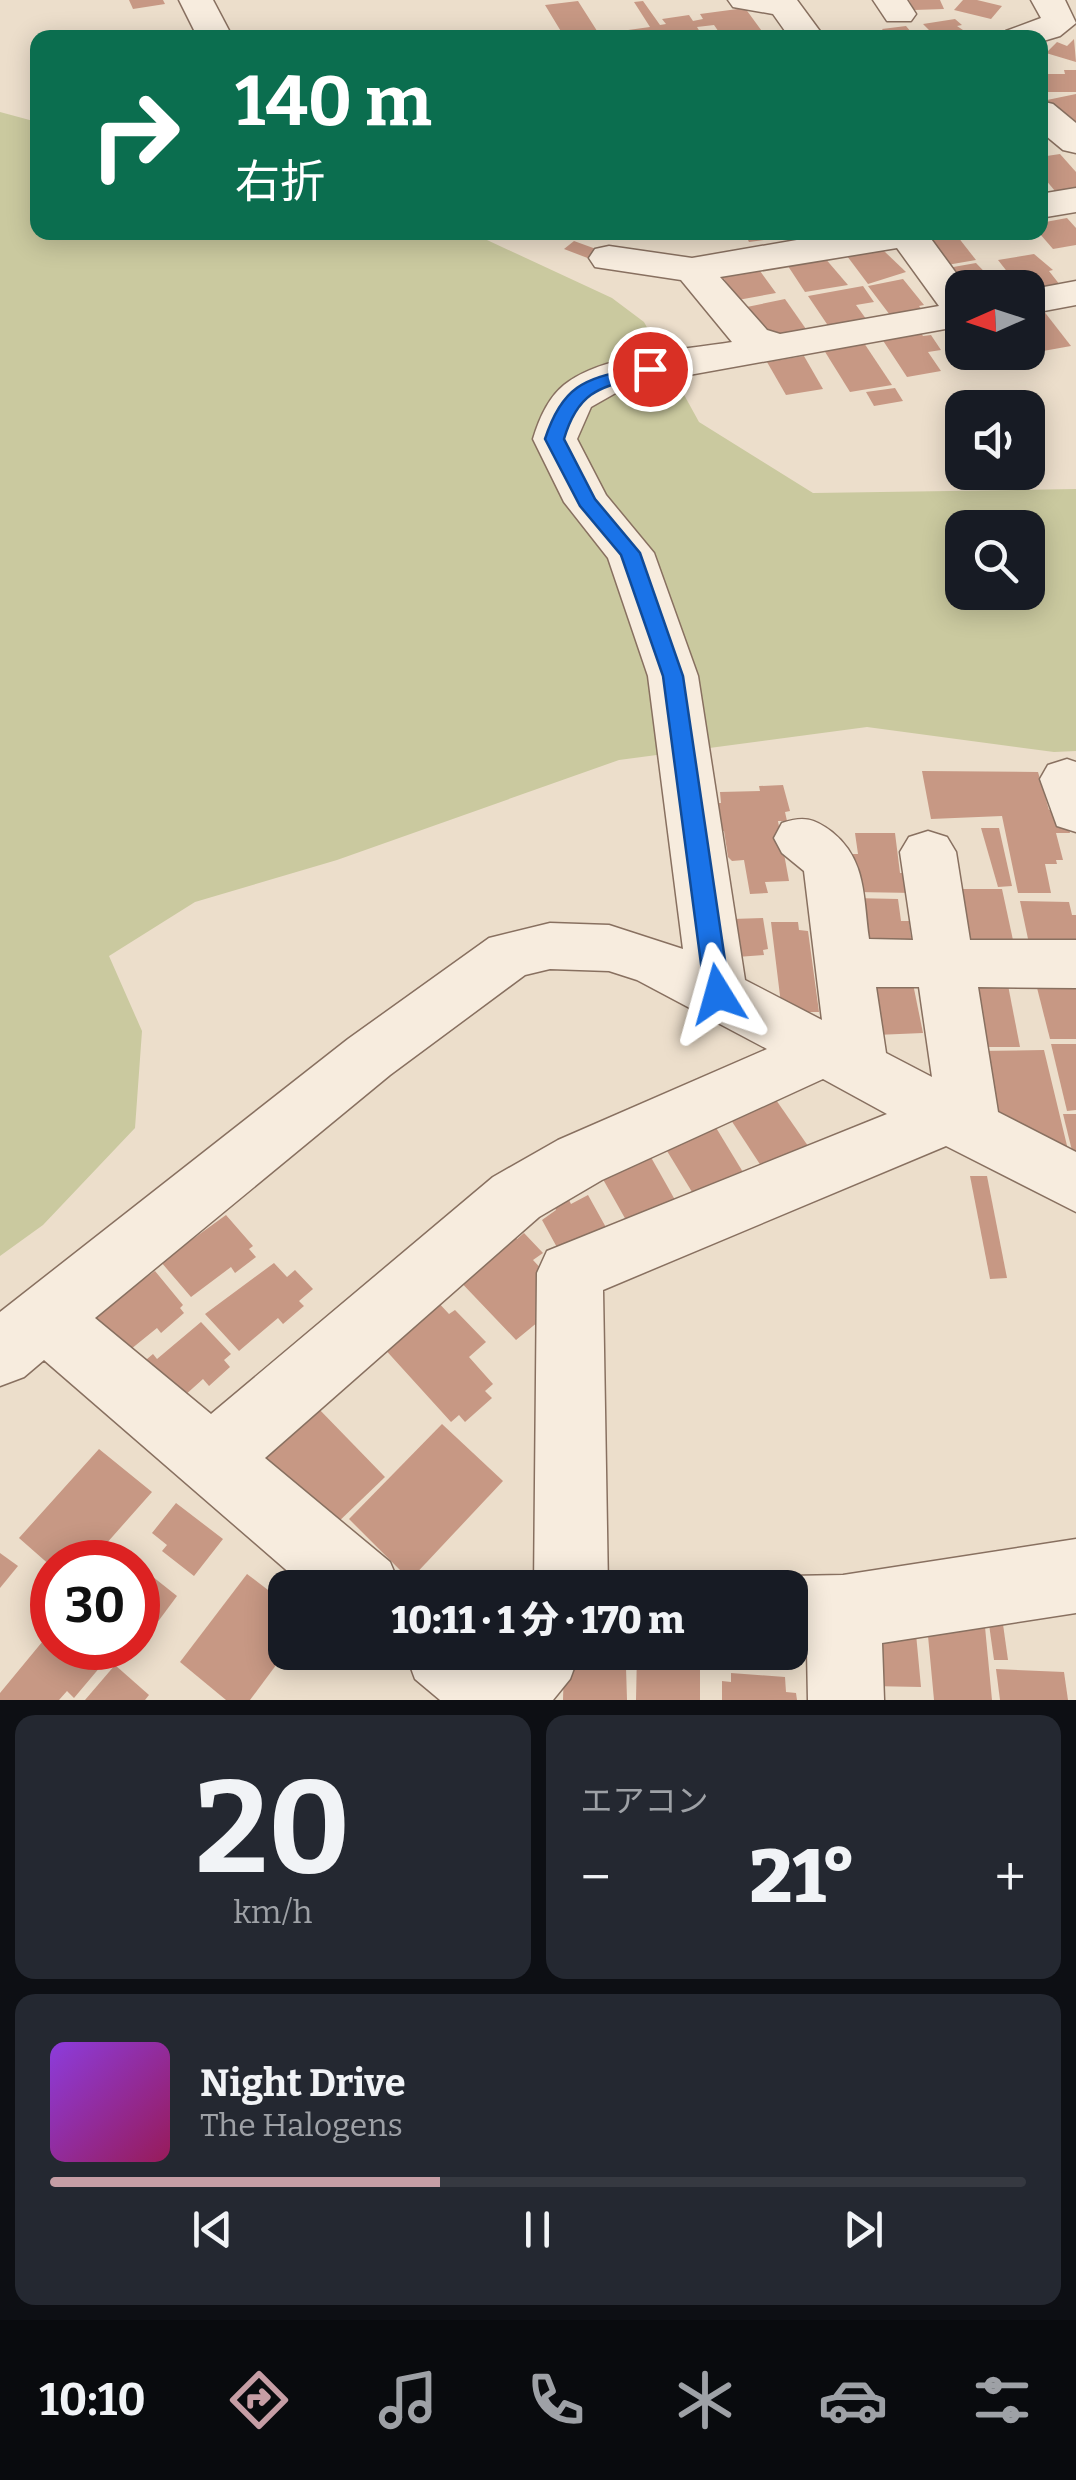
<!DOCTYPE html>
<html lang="ja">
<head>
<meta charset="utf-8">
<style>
	:root { --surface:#171b24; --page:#242831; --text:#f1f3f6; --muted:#9ea1a6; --line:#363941; --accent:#c69ea5 }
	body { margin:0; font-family:Bitter,"Noto Sans JP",serif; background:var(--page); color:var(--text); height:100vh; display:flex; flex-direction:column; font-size:38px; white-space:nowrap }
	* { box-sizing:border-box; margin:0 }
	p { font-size:32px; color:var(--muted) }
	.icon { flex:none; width:55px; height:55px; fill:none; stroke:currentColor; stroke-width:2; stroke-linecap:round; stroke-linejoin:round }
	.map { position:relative; height:1700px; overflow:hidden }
	.panel { display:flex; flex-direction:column; gap:15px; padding:15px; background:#0d0f14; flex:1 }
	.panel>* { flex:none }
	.banner { position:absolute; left:30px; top:30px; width:1018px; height:210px; border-radius:20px; box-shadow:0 5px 25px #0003; background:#0b6e4f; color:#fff; overflow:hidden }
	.needle { width:65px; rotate:267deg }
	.tools { position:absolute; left:945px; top:270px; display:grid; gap:20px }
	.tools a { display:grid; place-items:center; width:100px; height:100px; border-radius:20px; background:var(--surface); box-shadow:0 5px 25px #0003; font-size:50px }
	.speed { position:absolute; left:30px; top:1540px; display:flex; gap:20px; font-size:50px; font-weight:700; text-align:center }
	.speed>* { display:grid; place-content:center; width:130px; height:130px; border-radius:50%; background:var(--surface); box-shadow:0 5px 25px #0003; line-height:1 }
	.speed .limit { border:15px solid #d22; background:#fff; color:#111 }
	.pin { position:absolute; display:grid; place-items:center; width:85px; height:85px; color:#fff; margin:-42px; border:5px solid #fff; border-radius:50%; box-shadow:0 2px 10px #0007 }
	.me { position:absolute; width:110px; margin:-55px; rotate:352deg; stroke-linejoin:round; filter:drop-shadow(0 0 8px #0008) }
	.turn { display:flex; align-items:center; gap:35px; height:210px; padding:0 40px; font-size:45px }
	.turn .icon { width:130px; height:130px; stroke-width:2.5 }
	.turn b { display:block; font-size:70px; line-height:85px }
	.big { font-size:75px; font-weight:800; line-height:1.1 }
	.panel .card { flex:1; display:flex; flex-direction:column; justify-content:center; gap:15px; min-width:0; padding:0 35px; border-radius:20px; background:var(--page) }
	.panel .dial { align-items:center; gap:0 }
	.dial b { font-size:130px; line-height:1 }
	.song { display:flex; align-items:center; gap:30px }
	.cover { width:120px; height:120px; border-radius:15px; background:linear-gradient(135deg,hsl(270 70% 55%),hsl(330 70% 35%)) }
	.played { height:10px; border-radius:5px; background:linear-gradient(90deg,var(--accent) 40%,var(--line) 40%) }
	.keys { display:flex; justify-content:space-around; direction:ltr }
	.heat { display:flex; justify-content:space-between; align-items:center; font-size:55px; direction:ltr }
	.panel .tiles { flex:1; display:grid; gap:15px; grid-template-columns:1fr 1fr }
	.card:last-child { grid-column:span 2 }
	.trip { position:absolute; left:268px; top:1570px; width:540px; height:100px; border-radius:20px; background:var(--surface); box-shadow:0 5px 25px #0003; font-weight:800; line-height:100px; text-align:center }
	.tabs { display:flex; height:160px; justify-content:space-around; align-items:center; background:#090b0e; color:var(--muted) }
	.tabs .icon { width:70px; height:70px }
	.tabs .on { color:var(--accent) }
	.tabs b { font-size:45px; color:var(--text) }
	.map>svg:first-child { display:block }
	.green { fill:#cac99f; fill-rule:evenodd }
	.building { fill:#c79884 }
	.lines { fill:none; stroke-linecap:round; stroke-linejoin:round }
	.minor-casing { stroke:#887060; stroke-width:3 }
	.minor { fill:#f7ecde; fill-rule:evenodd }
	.route { fill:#1a73e8; stroke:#114b97; stroke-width:2.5 }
</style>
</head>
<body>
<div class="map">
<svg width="1076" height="1700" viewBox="0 0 1076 1700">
	<rect width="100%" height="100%" fill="#ecdecb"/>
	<path class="green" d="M0,112L37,122L38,232L472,233L612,298L644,322L699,422L813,493L1076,489V751L1054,752L867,727L619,760L337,860L195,902L109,956L142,1031L135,1128L43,1225L0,1256ZM962,528H1028V592H962Z"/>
	<g class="building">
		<path d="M129,0H163L165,4L133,9Z"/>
		<path d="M909,0H940L944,9L914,10Z"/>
		<path d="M963,0H977L1002,6L991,19L954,10Z"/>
		<path d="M578,1L599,34L650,27L634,2L643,1L660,25L666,24L662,19L689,15L693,21L703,19L700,14L745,8L767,38H723L714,25L697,27L700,32L675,36L672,32L636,38H565L545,5Z"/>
		<path d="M955,19L962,25L957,26L972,36L937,38L923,24Z"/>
		<path d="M906,26L916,38L876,34L885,33L882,29Z"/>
		<path d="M1074,39L1076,62L1046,53L1057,42L1067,46Z"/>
		<path d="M1064,70H1076V92H1046L1040,74H1065Z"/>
		<path d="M1076,94V123L1040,103L1047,100Z"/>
		<path d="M1060,154L1076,172V191H1055L1040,173V157Z"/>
		<path d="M1067,218L1076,228V245L1053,249L1040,234V223Z"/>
		<path d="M744,232H783L785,237L749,242Z"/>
		<path d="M926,232H954L976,260L941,266L917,236Z"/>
		<path d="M574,241L607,253L598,262L564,249Z"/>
		<path d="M873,251H884L906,272L868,284L844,252Z"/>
		<path d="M1034,254L1053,270L1049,271L1060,285L1028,290L1020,288L998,260Z"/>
		<path d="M824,257L848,285L805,292L786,263Z"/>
		<path d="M976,263L1000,288H962V295L942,269Z"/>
		<path d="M755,264L776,293L738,300L724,279L716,280L721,273Z"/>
		<path d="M903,279L924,305L919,306L925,313L893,319L868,286Z"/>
		<path d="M863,286L874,302L856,305L869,323L831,330L808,296Z"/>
		<path d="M785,299L806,329L767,337L742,308Z"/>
		<path d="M1043,310L1071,346L1032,353L1028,347V313Z"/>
		<path d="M918,329L923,336L931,335L941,350L928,352L941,371L907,377L880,336Z"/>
		<path d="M862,340L892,385L850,392L822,347Z"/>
		<path d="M964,352H1004L1008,359L972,364Z"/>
		<path d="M804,356L823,389L786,395L767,362Z"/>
		<path d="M895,388L903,401L874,406L866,392Z"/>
		<path d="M922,771L1038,772L1049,810H1063L1070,833H1056L1063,860H1056L1057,864H1045L1051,893H1018L1002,816L931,819Z"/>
		<path d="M783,785L790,811L785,812L787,821H778L789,881L765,882L768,893L750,894L744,860L732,861L728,857L724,831H718L714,803H721L720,792L760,791L759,786Z"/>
		<path d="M981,828H999L1012,886L998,887Z"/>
		<path d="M855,833H895L900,873H912L915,893L856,892L851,854H858Z"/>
		<path d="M951,889H1002L1016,954L964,955Z"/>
		<path d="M853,898L898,899L901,921H909L912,944L858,953Z"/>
		<path d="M1020,901L1069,902L1072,915H1076V953H1031Z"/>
		<path d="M763,918L768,949L763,950L764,955L737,957L732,919Z"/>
		<path d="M771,922H798L799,930L808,931L819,1012H776L781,1004Z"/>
		<path d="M1033,972L1076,975V1039H1050Z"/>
		<path d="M911,974L923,1033L876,1035L865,975Z"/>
		<path d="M960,980H1007L1020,1047H972Z"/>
		<path d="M1051,1044H1076V1110L1067,1111Z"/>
		<path d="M1044,1050L1069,1154L1043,1155L1038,1131L1012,1132L992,1123L976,1051Z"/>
		<path d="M774,1097L815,1156L769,1178L729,1117Z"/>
		<path d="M1063,1114H1076V1162L1075,1163Z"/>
		<path d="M715,1126L752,1187L703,1210L664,1146Z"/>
		<path d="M648,1152L683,1214L635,1236L600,1174Z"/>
		<path d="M970,1176H987L1007,1278L990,1279Z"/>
		<path d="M588,1195L613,1240L565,1262L542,1220L556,1210L552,1202L567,1196L571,1204Z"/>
		<path d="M226,1215L253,1246L249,1249L256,1257L235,1273L231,1267L191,1297L161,1262Z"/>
		<path d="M524,1233L543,1253L533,1260L562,1291L544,1317L516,1340L454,1275L513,1234L517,1239Z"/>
		<path d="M274,1263L287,1277L295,1270L313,1289L299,1301L304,1306L283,1324L278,1318L239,1351L205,1314Z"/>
		<path d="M155,1271L183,1305L180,1308L184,1313L161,1333L157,1328L115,1362L72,1331Z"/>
		<path d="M436,1300L449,1314L455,1310L486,1342L469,1357L493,1384L485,1391L492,1398L465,1422L459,1415L451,1422L382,1346Z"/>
		<path d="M201,1322L231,1354L224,1360L230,1367L209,1386L203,1379L164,1414L128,1375L153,1354L157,1359Z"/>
		<path d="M316,1406L385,1477L333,1527L258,1460Z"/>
		<path d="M442,1424L503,1481L410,1580L349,1519Z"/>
		<path d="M99,1449L152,1492L90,1562H52V1567L19,1538Z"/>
		<path d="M176,1503L223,1539L194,1576L162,1551L167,1545L152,1533Z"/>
		<path d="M0,1553L18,1566L0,1588Z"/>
		<path d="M138,1565L177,1596L148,1635L138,1627Z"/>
		<path d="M247,1574L285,1603V1653L250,1700H226L180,1662Z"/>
		<path d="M987,1610H1001L1008,1660H994Z"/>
		<path d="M927,1625L985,1627L992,1700H934Z"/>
		<path d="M52,1630V1648H91L97,1653L92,1658L101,1666L74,1698L67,1691L59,1700H0V1693Z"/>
		<path d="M865,1633L916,1634L921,1687L870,1686Z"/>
		<path d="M637,1652H700V1700H636Z"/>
		<path d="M115,1665L149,1695L145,1700H85Z"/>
		<path d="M564,1666L626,1667L627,1700H563Z"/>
		<path d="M996,1669L1064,1672L1068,1700H1000Z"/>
		<path d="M731,1673L785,1677L786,1692L796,1693L797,1700H722V1681L731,1682Z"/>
	</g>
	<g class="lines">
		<defs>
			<g id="minor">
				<path d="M179,0H213L233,38H198Z"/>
				<path d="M728,0H797L825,38H790L773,14L733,7Z"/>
				<path d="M873,0H907L916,14L911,21H887Z"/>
				<path d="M1031,0H1065L1076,23L1060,36L1040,42V38H1001L1006,31L1041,18Z"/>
				<path d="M1040,101L1053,104L1076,123V153L1063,150L1040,131Z"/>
				<path d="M1076,188V212L1040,218V194Z"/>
				<path d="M843,232H926L967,288H962V326L628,386L591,407L577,439L606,495L654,553L698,676L745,980L822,1020L804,871L782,853L774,838L782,823C803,816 814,818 832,832C867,860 863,898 869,939L913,940L900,852L909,837L928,831L947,837L956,852L970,940H1076V988L978,987L998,1112L1076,1152V1212L946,1146L603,1290L608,1588H534L537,1273L547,1251L887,1114L823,1079L602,1180L539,1217L265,1458L390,1562L401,1588H307L44,1360L24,1377L0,1386V1312L348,1039L489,938L550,923L609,925L683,949L648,676L608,558L564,502L533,439C539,419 548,398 564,385C602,354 684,350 732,342L681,280L595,267L589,258L595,249L609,246L692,258ZM897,248L939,306L780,334L767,330L720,277ZM550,969L609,971L637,980L767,1049L558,1140L493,1177L211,1414L95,1318L390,1075L525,975ZM876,987H919L932,1077L886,1053Z"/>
				<path d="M1076,281V305L1028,314V290Z"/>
				<path d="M1067,759L1076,762V832L1057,826L1040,779L1048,765Z"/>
				<path d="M1076,1539V1613L882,1643L884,1700H808L807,1650H790V1588H763L790,1576L843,1575Z"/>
				<path d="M405,1652H580L570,1679L553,1700H440L415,1679Z"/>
			</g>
		</defs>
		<use href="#minor" class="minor-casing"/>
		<use href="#minor" class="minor"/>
	</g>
	<path class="route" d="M650,364L658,369L656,373C606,387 580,385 564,439L595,499L640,553L683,676L730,994L726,1001H709L705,994L663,676L621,555L580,506L545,439C565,377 592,379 650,364Z"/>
</svg>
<div class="tools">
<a><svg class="needle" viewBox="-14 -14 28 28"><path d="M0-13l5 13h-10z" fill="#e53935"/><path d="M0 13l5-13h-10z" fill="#9ea1a6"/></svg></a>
<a><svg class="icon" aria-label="sound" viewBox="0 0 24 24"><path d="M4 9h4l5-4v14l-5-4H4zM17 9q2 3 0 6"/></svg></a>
<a><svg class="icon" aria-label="search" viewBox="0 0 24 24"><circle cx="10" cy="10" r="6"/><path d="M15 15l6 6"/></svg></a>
</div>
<div class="speed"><div class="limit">30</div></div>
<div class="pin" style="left:650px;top:369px;background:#d93025"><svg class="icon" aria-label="arrive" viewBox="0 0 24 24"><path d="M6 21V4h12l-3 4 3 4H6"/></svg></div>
<svg class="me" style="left:718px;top:994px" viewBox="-20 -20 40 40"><path d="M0-17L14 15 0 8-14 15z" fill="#1a73e8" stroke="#fff" stroke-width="4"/></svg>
<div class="trip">10:11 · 1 分 · 170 m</div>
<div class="banner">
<div class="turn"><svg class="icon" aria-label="right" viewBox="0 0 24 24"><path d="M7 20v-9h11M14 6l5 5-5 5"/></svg><div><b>140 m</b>右折</div></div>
</div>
</div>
<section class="panel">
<div class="tiles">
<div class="card dial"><b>20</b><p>km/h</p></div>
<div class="card"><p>エアコン</p>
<div class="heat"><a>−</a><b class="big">21°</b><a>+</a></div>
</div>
<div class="card">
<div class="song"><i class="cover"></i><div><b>Night Drive</b><p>The Halogens</p></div></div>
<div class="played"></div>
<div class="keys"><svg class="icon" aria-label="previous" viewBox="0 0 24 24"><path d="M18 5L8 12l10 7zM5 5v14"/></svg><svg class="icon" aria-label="pause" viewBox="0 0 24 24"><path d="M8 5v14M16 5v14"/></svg><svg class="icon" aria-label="next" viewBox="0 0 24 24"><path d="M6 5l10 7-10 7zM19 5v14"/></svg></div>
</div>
</div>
</section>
<nav class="tabs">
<b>10:10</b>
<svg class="icon on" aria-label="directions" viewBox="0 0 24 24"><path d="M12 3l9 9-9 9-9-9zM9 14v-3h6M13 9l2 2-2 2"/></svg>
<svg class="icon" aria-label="music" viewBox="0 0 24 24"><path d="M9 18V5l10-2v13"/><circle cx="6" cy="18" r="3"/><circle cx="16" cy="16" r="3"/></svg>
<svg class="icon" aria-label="phone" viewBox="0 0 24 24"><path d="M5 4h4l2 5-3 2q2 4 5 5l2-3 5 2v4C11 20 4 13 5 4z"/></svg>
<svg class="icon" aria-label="climate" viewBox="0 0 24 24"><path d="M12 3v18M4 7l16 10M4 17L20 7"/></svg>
<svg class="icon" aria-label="car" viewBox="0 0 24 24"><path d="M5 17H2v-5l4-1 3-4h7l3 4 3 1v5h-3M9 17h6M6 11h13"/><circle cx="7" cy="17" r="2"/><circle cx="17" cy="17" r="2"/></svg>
<svg class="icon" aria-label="filters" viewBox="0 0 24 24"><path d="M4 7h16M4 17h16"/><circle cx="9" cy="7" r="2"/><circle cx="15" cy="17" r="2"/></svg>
</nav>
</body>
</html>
